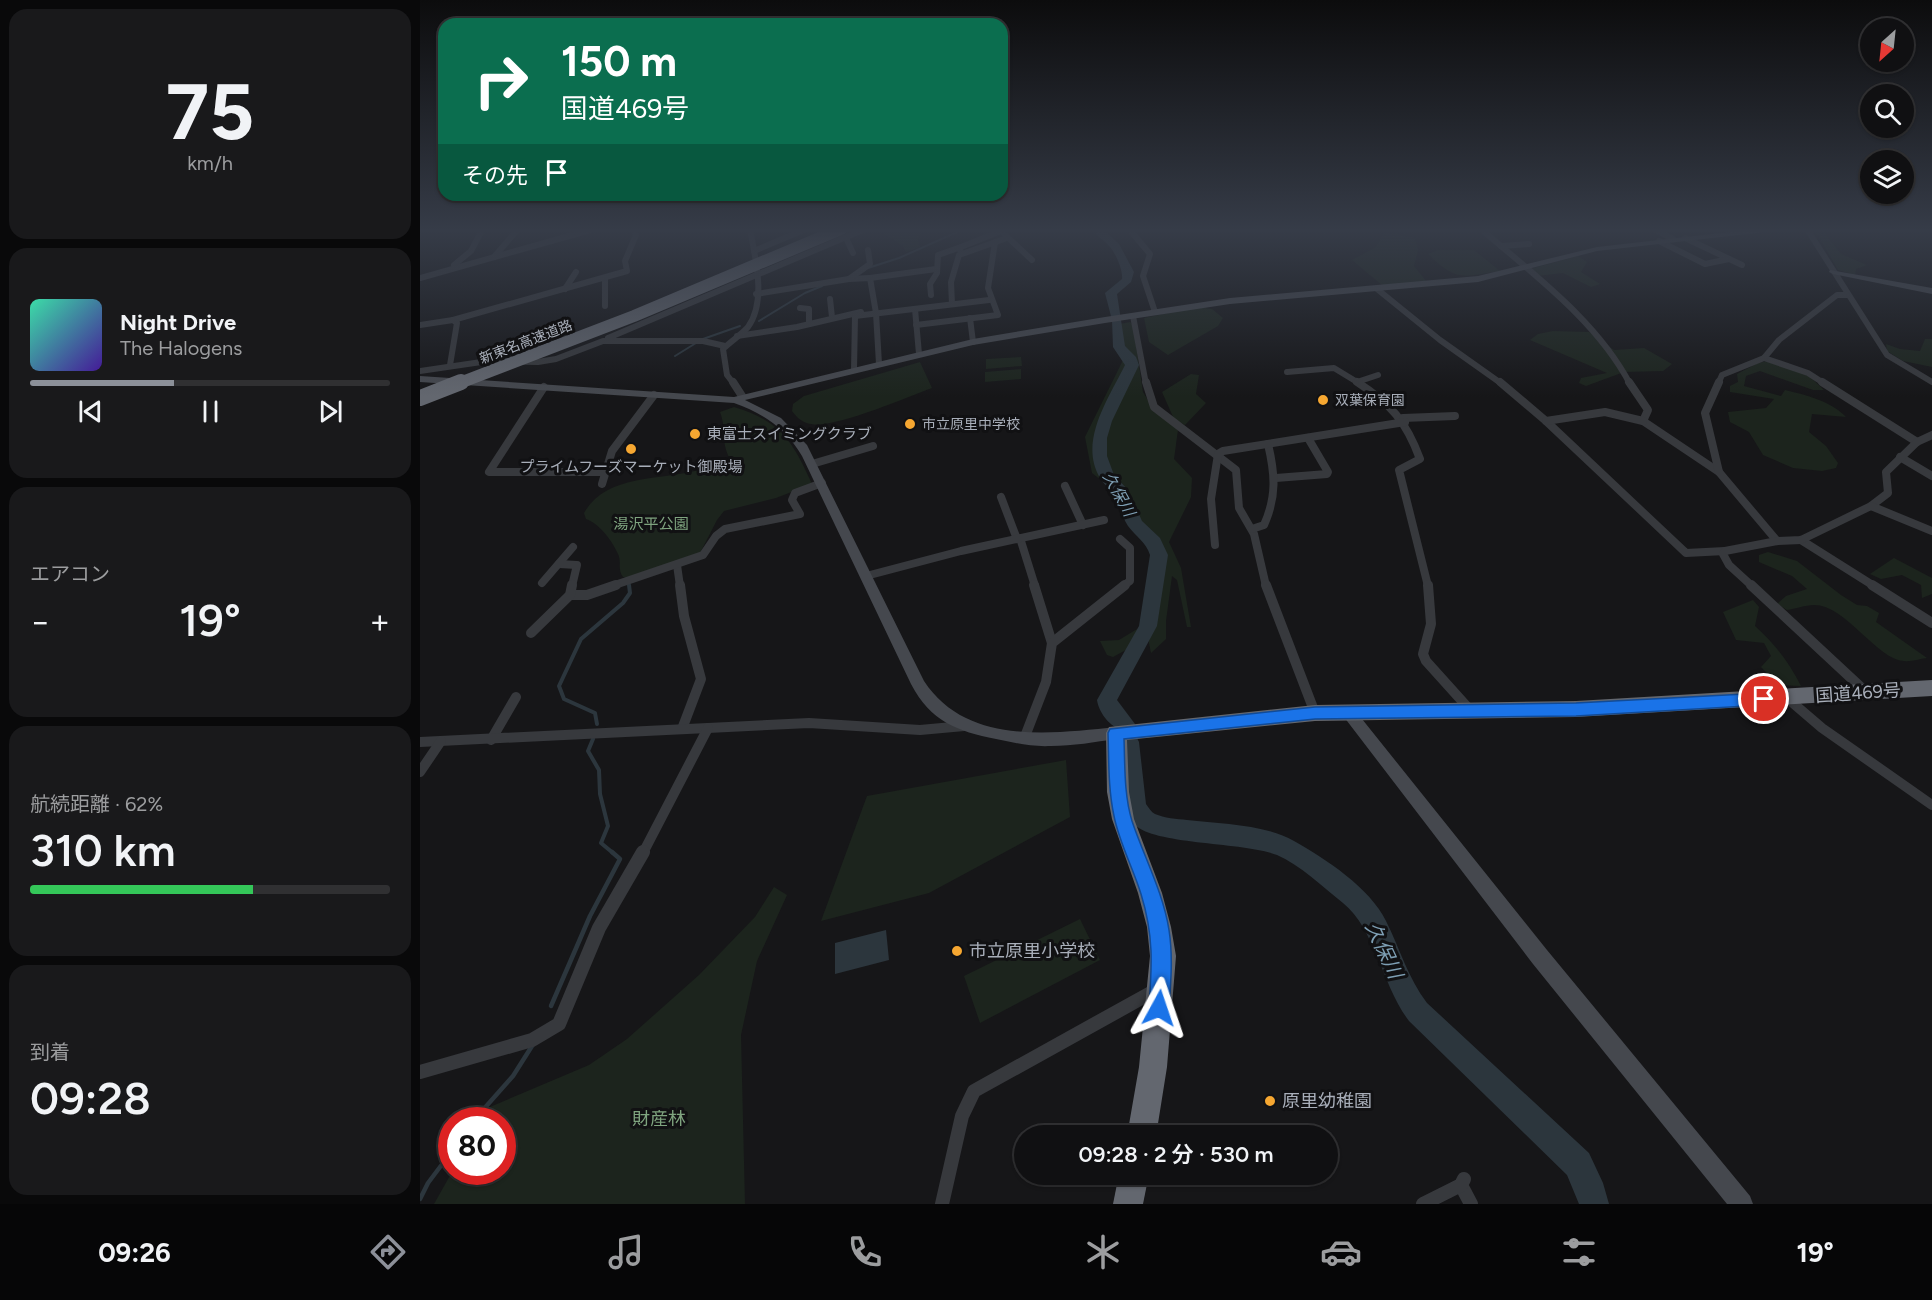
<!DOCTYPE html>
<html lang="ja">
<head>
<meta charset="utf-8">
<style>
	:root { --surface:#101012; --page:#19191b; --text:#f1f3f6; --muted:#9c9d9f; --line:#303032; --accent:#8c9099 }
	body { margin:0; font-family:Figtree,"Noto Sans JP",sans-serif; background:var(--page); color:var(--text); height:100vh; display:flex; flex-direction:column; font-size:22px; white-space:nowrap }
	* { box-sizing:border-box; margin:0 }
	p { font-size:20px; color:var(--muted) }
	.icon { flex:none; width:33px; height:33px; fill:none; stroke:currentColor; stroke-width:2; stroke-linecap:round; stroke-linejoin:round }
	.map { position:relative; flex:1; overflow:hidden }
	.sheet { display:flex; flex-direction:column; gap:9px; padding:9px; background:#09090a; width:420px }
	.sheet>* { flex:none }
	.top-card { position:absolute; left:18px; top:18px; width:570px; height:183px; border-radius:18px; box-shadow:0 2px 4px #0004,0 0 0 2px var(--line); background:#0b6e4f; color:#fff; overflow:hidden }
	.needle { width:39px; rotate:207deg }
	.tools { position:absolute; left:1440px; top:18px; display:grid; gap:12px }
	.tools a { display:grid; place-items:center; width:54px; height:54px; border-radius:50%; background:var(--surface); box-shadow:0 2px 4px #0004,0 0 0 2px var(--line); font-size:30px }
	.speed { position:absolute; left:18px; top:1107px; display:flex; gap:12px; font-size:30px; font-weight:700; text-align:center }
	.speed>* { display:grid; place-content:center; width:78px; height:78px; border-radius:50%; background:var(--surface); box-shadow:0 2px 4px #0004,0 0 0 2px var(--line); line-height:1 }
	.speed .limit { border:9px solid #d22; background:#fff; color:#111 }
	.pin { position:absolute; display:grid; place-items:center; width:51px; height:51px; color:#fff; margin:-26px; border:3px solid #fff; border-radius:50%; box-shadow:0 2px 6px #0007 }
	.me { position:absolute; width:66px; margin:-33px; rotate:5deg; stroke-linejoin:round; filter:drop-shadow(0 0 4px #0008) }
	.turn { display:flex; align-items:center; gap:21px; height:126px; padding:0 24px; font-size:27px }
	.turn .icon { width:78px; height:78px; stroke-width:2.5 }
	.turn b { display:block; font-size:42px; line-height:51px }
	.then { display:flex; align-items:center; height:57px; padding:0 24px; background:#0003; gap:12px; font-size:22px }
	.big { font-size:45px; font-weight:600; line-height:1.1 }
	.sheet .widget { flex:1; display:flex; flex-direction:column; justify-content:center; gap:9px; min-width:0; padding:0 21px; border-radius:18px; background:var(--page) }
	.sheet .dial { align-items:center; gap:0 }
	.dial b { font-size:78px; line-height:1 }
	.song { display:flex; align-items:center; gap:18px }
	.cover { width:72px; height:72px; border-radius:9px; background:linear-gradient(135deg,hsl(160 70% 55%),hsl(260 70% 35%)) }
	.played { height:6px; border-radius:3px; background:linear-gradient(90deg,var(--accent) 40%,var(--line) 40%) }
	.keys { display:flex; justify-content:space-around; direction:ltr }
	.heat { display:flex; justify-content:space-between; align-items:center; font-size:33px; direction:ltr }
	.charge { height:9px; border-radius:4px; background:linear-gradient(90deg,#34c759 62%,var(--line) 0) }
	.trip { position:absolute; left:594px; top:1125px; width:324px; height:60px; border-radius:30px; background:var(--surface); box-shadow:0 2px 4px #0004,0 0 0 2px var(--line); font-weight:600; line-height:60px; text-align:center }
	.tab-bar { display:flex; height:96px; justify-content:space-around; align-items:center; background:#060607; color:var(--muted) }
	.tab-bar .icon { width:42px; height:42px }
	.tab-bar .on { color:var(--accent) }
	.tab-bar b { font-size:27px; color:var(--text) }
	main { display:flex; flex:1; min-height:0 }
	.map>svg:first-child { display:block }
	.green { fill:#1c241d }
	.water { fill:#2c363d }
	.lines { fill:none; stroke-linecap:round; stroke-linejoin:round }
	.stream-far2 { stroke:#2c363d; stroke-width:2 }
	.stream-far1 { stroke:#2c363d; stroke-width:4 }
	.stream { stroke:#2c363d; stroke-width:4.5 }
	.river { fill:#2c363d; fill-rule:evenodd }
	.street-far3 { stroke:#37393d; stroke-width:6 }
	.street-far2 { stroke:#37393d; stroke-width:8 }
	.street-far1 { stroke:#37393d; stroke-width:10 }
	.street { stroke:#37393d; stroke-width:14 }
	.secondary { fill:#45484e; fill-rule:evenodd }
	.highway { fill:#63676f; fill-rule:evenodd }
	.highway-bridge-far1 { stroke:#63676f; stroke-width:12 }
	.highway-bridge { stroke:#63676f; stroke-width:16 }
	.route { fill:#1a73e8; stroke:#114b97; stroke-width:1.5 }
	.poi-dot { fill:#f6a731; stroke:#111113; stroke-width:2 }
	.labels { text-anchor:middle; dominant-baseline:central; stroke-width:6; stroke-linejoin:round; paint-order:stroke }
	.far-street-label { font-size:14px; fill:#a8aeb9; stroke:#111113 }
	.far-poi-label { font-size:14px; fill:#a8aeb9; stroke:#111113; text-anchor:start }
	.poi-label { font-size:15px; fill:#a8aeb9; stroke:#111113; text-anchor:start }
	.park-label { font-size:15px; fill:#7fa47f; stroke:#111113 }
	.water-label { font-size:16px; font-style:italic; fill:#7e9fb4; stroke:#111113 }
	.near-street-label { font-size:18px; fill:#a8aeb9; stroke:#111113 }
	.near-poi-label { font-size:18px; fill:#a8aeb9; stroke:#111113; text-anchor:start }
	.near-park-label { font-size:18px; fill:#7fa47f; stroke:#111113 }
	.near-water-label { font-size:20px; font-style:italic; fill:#7e9fb4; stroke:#111113 }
</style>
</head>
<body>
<main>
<section class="sheet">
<div class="widget dial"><b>75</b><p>km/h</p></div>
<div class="widget">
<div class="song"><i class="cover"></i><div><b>Night Drive</b><p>The Halogens</p></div></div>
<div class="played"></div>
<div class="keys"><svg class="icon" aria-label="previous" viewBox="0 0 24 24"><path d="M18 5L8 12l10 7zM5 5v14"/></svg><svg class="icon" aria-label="pause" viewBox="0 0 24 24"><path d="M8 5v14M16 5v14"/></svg><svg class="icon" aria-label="next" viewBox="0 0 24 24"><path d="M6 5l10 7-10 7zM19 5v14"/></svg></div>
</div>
<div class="widget"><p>エアコン</p>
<div class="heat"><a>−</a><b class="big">19°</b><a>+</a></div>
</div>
<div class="widget"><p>航続距離 · 62%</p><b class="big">310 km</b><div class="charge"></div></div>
<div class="widget"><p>到着</p><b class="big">09:28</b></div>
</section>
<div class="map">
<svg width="1512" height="1204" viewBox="0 0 1512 1204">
	<rect width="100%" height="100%" fill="#161618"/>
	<g class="green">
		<path d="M482,229H501L498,240L500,247L486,252L483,246L460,231Z"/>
		<path d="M964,232L995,238L998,250L994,266L1006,281L963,286L932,260L956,247Z"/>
		<path d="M1396,232L1405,234L1421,254L1447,265L1436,269L1435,275L1418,270Z"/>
		<path d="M1018,250H1054L1080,271C1042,277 1037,282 1008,254Z"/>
		<path d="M1158,256L1167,262L1161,272L1180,284L1171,287L1143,273L1117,276L1110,269Z"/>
		<path d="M777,307L792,309L803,318L798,326L748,355L729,342L724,318Z"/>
		<path d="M710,322L713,325L723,392L732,407L758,430L754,459L772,478L771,497L749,542L761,568L771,627H767L757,580L752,576L746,621V639L731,653L728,638L693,657L687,655L680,641L699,640L732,620L743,561L732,544L710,527L701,496L672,473L665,437L704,358L696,347L694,325Z"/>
		<path d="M1133,331L1169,332L1194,350L1224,348L1252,364L1243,371L1204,372L1166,386L1159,383L1161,378L1187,373L1110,340L1118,334Z"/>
		<path d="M1505,339H1512V367L1483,361L1467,351L1466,344L1480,349L1500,351Z"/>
		<path d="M601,357L602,366L566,369V359Z"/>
		<path d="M1348,361L1388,375L1404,390H1393L1340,371L1326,376L1324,386L1361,396L1365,390C1386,395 1411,401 1426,417L1392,414L1389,432L1406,446L1418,463L1416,468L1402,471L1373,468L1343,455L1329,432L1310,422L1308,412L1346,408L1354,399L1310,392V386L1318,382L1317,374L1338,363Z"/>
		<path d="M500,362L512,388C487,397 414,429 391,424C383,423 377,418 372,411L373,404L384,396Z"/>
		<path d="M601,369V379L565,382V372Z"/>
		<path d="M771,374L779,375L776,394L786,403L765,425L754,419L742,392Z"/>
		<path d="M314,407C361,421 373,442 392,484L356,498L304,511L297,520L280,553L210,578L203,577C197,569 202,562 198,554C193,542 179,523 166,519L164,513C185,475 238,480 275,471C287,468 299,463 310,459C300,440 307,430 300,412Z"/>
		<path d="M1348,552L1377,561L1421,595L1437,605L1447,606L1459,613L1456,622L1507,658C1499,659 1491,662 1484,661C1457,660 1426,605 1394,605C1385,605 1375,609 1367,610L1357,604L1366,596L1387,589L1372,576L1339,562V555Z"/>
		<path d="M1474,558L1512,578V594L1502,598L1501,585L1482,575L1461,579L1450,574Z"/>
		<path d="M1333,600L1339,607L1335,626C1355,644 1369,662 1381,686L1358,685L1341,667L1351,656L1344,643L1316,640L1303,612Z"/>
		<path d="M646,760L650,817L509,893L401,921L447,796Z"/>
		<path d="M354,887L367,895L337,961L321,1035L325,1204H14L32,1172H82V1120H62L70,1107L169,1065L207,1039L279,975L335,917Z"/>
		<path d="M660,919L680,960L560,1023L544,976Z"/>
	</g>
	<path class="water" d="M466,930L469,960L415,974V943Z"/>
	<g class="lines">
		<g class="stream-far2">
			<path d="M448,268L479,258L544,229"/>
			<path d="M339,321L385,293L402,286"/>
			<path d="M283,339L320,326"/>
			<path d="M255,356L276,343"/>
			<path d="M209,584V586"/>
		</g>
		<g class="stream-far1">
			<path d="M177,724L175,713L144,699L139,686L161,639L203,603L210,593L209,585"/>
			<path d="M173,739L168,751L179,770L180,794L188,826L181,843L193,853"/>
		</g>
		<g class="stream">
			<path d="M131,1006L170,916L200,859L192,852"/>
			<path d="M54,1120L93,1076L112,1046"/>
			<path d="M0,1199L8,1183L32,1151"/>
		</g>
		<g class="river">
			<path d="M673,229H683L699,244L714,272L711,282L697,294L705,346L716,357L719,365L692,421L687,438V456L694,475L708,490L722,521L740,538L748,555L737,626L697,700L715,724L712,730C696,735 679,715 677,700L719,626L730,555C726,542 716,537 708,526C701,516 700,502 693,492C689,487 683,484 680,478C658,441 689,398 705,365L693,347L692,320L685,293L702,279C703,270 696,254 690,247C684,240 677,237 673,229Z"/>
			<path d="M709,733L716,736L719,742L726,804C729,808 731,812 735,814C744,818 757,819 767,820C801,824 844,824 874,841C906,859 950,888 966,921C980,949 988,978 1007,1003L1169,1153L1183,1183L1189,1204H1159L1147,1175L989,1021C962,986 956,930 923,903C903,887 880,865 857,855C825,842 735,845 715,825C696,806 701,767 699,742L702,736Z"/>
		</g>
		<g class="street-far3">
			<path d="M709,229L730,254L723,276L735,312"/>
			<path d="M1061,229C1114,275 1177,321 1210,384"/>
			<path d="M1234,229L1253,239"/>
			<path d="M1387,229L1467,355L1512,382"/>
			<path d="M584,234L612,260"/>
			<path d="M426,238L433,253"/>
			<path d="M1265,238L1322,265"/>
			<path d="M1239,241L1285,264L1309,259"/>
			<path d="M1081,246L1109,244"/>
			<path d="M540,250L541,247L581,231"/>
			<path d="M334,251L386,229"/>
			<path d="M74,257L98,229"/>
			<path d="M34,265L51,251L61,232L59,229"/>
			<path d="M0,278L174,229"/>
			<path d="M185,278V306"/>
			<path d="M450,278L516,269"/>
			<path d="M429,279L450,278L456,313L459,364"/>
			<path d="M145,289L156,272"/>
			<path d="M957,289L1020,340L1082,384"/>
			<path d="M336,294L429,279L450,264L448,250"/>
			<path d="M511,295L510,284L517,273L518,255L541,247"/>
			<path d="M410,299L412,317"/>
			<path d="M532,304L531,282L539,255L587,238"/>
			<path d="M380,308L389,309V324"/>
			<path d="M495,309L499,354"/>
			<path d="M713,316L726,384"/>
			<path d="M550,318L553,342"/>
			<path d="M33,320L207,271L205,261L216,235L214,229"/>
			<path d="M0,325L33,320L37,323L30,365"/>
			<path d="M496,325L578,315L568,288L575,242"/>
			<path d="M317,336L377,327L441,312"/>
			<path d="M188,338L445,229"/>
			<path d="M1344,358L1388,373L1405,384"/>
			<path d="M434,370L435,316L569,300"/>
			<path d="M0,371L68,361L118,362L136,359L183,341H283L305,346"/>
			<path d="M867,372L914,368L937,382"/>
			<path d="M314,384L307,375L303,349C311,341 321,335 328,327C347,301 335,257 330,229"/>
			<path d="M939,384L937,382L958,375"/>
			<path d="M1298,384L1302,375L1344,358L1359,340L1417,295H1427"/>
		</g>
		<g class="street-far2">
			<path d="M313,382L322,396"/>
			<path d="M726,382L734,407L816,470L819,508L834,534L846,586"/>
			<path d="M937,382C971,404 986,421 1000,459L979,470L1008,586"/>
			<path d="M1080,382L1126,421L1266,553L1305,551"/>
			<path d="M1209,382L1228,410L1223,421L1299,472"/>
			<path d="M1299,382L1285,413L1299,472L1357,541"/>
			<path d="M1402,382L1497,442"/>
			<path d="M124,387L69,472H185"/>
			<path d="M983,418L1035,416"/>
			<path d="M1126,421L1185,412L1223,421"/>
			<path d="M1480,457L1512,476"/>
			<path d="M392,464L453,446"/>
			<path d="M856,478L907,474L908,472L888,438"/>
			<path d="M182,484L192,451L234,395"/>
			<path d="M645,486L663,525"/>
			<path d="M581,497L597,539"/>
			<path d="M1451,506L1468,493L1466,472L1497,442L1512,435"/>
			<path d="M832,529L844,525C857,496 855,474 848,444"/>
			<path d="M600,538L615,586"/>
			<path d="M700,539L710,548V581L703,586"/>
			<path d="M1381,540L1454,586"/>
			<path d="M795,545L791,499L798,454L803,451L985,422"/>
			<path d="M139,564L157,565L152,586"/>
			<path d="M257,565L260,586"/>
			<path d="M446,576L541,551L684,520"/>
			<path d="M122,583L153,547"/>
			<path d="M192,586L283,555L296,536L305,529L380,514L372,500L375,493L402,483"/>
			<path d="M1332,586L1309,565L1303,554L1305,551L1357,541L1381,540L1451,506L1512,531"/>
		</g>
		<g class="street-far1">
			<path d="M260,585L264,616L281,679L262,729"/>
			<path d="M614,585L632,643"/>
			<path d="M846,585L895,713"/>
			<path d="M1008,585L1011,624L1003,654L1006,661L1051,711"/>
			<path d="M1331,585L1446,692"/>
			<path d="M1452,585L1512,623"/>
			<path d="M150,595H167L196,585"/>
			<path d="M111,633L150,595L152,585"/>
			<path d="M1367,698L1402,728L1512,805"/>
			<path d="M604,739L626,682L632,643L705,585"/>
			<path d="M71,740L96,697"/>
			<path d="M0,742L389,723L500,730L544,726"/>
			<path d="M0,772L21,741"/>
			<path d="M223,853L288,728"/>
		</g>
		<g class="street">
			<path d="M0,1072L112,1040L139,1024L179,928L223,852"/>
			<path d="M1041,1185L1051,1204"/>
			<path d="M522,1204L542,1116L554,1091L736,990"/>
			<path d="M1003,1204L1041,1185L1044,1179"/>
		</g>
		<g class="secondary">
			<path d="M1336,229H1358L1354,231L1177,251L1058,282L810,304L685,323L553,345L325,400L361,418L387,445L504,681C546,745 629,734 696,727L701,729L704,733L701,737L696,739C675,742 653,746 631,746C612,747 595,743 576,739C537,731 511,722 491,684L382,456C366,429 343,413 314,403L0,382V376L314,397L553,339L685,317L810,298L1058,276L1177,247Z"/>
			<path d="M1410,270L1512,288V294L1413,274L1409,272Z"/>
			<path d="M929,707L934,709L1127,950L1330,1196L1333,1204H1307L1113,964L924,717L921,713L924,709Z"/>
		</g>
		<g class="highway">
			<path d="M1512,680V696L1156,717L895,721L707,740L709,792L714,819L742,893L751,927L756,956L747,1067L736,1136H707L719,1067L730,956L727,927L718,893L692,819L687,792L686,733L689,727L895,705L1156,701Z"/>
			<path d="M699,1174H729L723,1204H693Z"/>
		</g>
		<path class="highway-bridge-far1" d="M37,384L214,316L421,229"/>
		<path class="highway-bridge" d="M0,398L41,382"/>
	</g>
	<linearGradient id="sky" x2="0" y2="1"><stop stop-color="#0c0c0d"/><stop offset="0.58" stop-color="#363c48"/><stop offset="1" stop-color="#363c48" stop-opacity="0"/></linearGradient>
	<rect width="1512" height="397" fill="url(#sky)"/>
	<path class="route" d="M1344,693L1349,695L1351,699L1349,704L1344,705L1156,716L895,719L704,739C705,766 704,795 712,821C724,857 743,892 749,930C753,956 751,981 749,1008L746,1015L739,1018L732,1015L729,1008C732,965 734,936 721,894C713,868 699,842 694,816C688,788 689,761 688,733L690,729L895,707L1156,703Z"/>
	<g class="poi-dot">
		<circle cx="903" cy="400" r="6"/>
		<circle cx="490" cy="424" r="6"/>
		<circle cx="275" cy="434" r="6"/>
		<circle cx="211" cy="449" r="6"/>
		<circle cx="537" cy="951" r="6"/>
		<circle cx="850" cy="1101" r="6"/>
	</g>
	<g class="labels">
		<g class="far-street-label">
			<text transform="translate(106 342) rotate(-21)">新東名高速道路</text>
		</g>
		<g class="far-poi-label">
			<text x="915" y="400">双葉保育園</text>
			<text x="502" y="424">市立原里中学校</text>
		</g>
		<g class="poi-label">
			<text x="287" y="434">東富士スイミングクラブ</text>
			<text x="211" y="467" text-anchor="middle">プライムフーズマーケット御殿場</text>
		</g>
		<g class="park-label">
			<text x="231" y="524">湯沢平公園</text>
		</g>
		<g class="water-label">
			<text transform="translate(699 494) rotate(61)">久保川</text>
		</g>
		<g class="near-street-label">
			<text transform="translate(1438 693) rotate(-4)">国道469号</text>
		</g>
		<g class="near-poi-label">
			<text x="549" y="951">市立原里小学校</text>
			<text x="862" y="1101">原里幼稚園</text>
		</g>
		<g class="near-park-label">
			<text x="239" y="1119">財産林</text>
		</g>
		<g class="near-water-label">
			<text transform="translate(964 950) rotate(65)">久保川</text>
		</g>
	</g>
</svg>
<div class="tools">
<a><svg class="needle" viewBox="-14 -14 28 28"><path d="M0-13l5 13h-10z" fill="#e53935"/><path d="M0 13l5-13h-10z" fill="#9c9d9f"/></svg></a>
<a><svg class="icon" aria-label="search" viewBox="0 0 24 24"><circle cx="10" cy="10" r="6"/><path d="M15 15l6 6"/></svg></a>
<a><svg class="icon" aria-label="layers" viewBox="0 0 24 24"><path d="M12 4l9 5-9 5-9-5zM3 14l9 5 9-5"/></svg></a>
</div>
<div class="speed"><div class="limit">80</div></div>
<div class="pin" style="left:1344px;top:699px;background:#d93025"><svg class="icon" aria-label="arrive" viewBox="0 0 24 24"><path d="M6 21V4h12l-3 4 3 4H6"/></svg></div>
<svg class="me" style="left:739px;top:1008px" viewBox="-20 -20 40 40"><path d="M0-17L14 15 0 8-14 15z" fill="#1a73e8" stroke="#fff" stroke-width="4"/></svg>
<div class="trip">09:28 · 2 分 · 530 m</div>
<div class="top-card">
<div class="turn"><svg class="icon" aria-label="right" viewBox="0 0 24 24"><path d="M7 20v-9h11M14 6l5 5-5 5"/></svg><div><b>150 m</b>国道469号</div></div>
<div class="then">その先<svg class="icon" aria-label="arrive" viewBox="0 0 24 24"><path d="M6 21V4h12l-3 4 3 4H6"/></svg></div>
</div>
</div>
</main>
<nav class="tab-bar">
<b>09:26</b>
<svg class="icon on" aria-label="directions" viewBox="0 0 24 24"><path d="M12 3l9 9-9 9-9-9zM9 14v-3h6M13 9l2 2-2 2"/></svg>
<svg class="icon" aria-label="music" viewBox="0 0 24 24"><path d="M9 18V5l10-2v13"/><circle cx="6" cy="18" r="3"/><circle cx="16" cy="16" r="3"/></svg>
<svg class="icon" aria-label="phone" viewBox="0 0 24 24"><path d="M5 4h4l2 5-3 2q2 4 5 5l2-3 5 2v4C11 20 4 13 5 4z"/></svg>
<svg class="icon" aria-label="climate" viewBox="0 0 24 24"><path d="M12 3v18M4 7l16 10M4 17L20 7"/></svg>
<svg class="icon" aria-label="car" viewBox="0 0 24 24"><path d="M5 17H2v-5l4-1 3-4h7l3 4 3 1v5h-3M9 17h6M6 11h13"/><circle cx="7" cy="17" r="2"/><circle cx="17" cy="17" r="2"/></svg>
<svg class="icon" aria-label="filters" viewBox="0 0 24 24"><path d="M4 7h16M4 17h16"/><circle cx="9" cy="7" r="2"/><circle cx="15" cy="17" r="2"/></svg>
<b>19°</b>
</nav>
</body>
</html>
